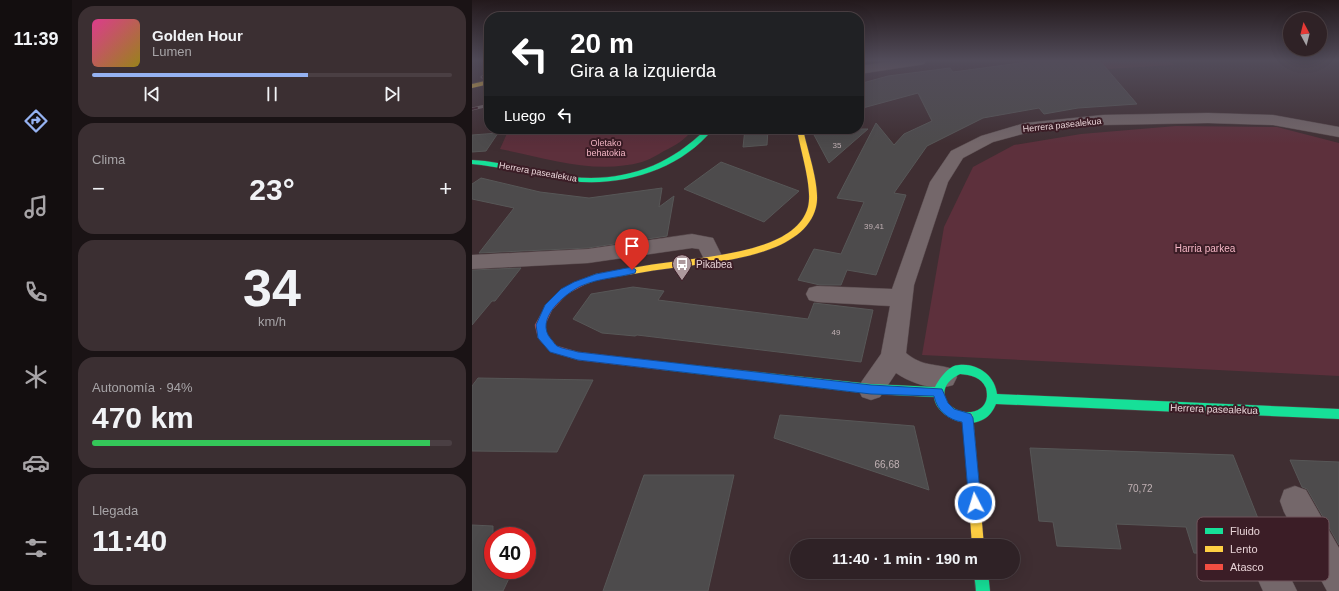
<!DOCTYPE html>
<html lang="es">
<head>
<meta charset="utf-8">
<style>
	:root { --surface:#2f2226; --page:#3b2f32; --text:#f1f3f6; --muted:#a7a4a7; --line:#4a3f43; --accent:#95b2f1 }
	body { margin:0; font-family:Helvetica,sans-serif; background:var(--page); color:var(--text); height:100vh; display:flex; flex-direction:column; font-size:15px; white-space:nowrap }
	* { box-sizing:border-box; margin:0 }
	p { font-size:13px; color:var(--muted) }
	.icon { flex:none; width:22px; height:22px; fill:none; stroke:currentColor; stroke-width:2; stroke-linecap:round; stroke-linejoin:round }
	.map { position:relative; flex:1; overflow:hidden }
	.details { display:flex; flex-direction:column; gap:6px; padding:6px; background:#1a1315; width:400px }
	.details>* { flex:none }
	.hud { position:absolute; left:12px; top:12px; width:380px; height:122px; border-radius:16px; box-shadow:0 4px 16px #0002,0 0 0 1px var(--line); background:#202124; color:#fff; overflow:hidden }
	.needle { width:26px; rotate:353deg }
	.tools { position:absolute; left:811px; top:12px; display:grid; gap:8px }
	.tools a { display:grid; place-items:center; width:44px; height:44px; border-radius:50%; background:var(--surface); box-shadow:0 4px 16px #0002,0 0 0 1px var(--line); font-size:20px }
	.speed { position:absolute; left:12px; top:527px; display:flex; gap:8px; font-size:20px; font-weight:700; text-align:center }
	.speed>* { display:grid; place-content:center; width:52px; height:52px; border-radius:50%; background:var(--surface); box-shadow:0 4px 16px #0002,0 0 0 1px var(--line); line-height:1 }
	.speed .limit { border:6px solid #d22; background:#fff; color:#111 }
	.pin { position:absolute; display:grid; place-items:center; width:34px; height:34px; color:#fff; margin:-41px -17px; border-radius:50% 50% 50% 0; rotate:-45deg; box-shadow:0 0 4px #0007 }
	.pin .icon { rotate:45deg }
	.me { position:absolute; width:44px; margin:-22px; rotate:355deg; stroke-linejoin:round; filter:drop-shadow(0 0 3px #0008) }
	.turn { display:flex; align-items:center; gap:14px; height:84px; padding:0 20px; font-size:18px }
	.turn .icon { width:52px; height:52px; stroke-width:2.5 }
	.turn b { display:block; font-size:28px; line-height:34px }
	.then { display:flex; align-items:center; height:38px; padding:0 20px; background:#0003; gap:8px; font-size:15px }
	.big { font-size:30px; font-weight:600; line-height:1.1 }
	.details .tile { flex:1; display:flex; flex-direction:column; justify-content:center; gap:6px; min-width:0; padding:0 14px; border-radius:16px; background:var(--page) }
	.details .dial { align-items:center; gap:0 }
	.dial b { font-size:52px; line-height:1 }
	.song { display:flex; align-items:center; gap:12px }
	.cover { width:48px; height:48px; border-radius:6px; background:linear-gradient(135deg,hsl(330 70% 55%),hsl(50 70% 35%)) }
	.played { height:4px; border-radius:2px; background:linear-gradient(90deg,var(--accent) 60%,var(--line) 60%) }
	.keys { display:flex; justify-content:space-around; direction:ltr }
	.heat { display:flex; justify-content:space-between; align-items:center; font-size:22px; direction:ltr }
	.charge { height:6px; border-radius:3px; background:linear-gradient(90deg,#34c759 94%,var(--line) 0) }
	.trip { position:absolute; left:318px; top:539px; width:230px; height:40px; border-radius:20px; background:var(--surface); box-shadow:0 4px 16px #0002,0 0 0 1px var(--line); font-weight:600; line-height:40px; text-align:center }
	main { display:flex; flex:1; min-height:0 }
	.tab-bar { display:flex; flex-direction:column; width:72px; justify-content:space-around; align-items:center; background:#130e0f; color:var(--muted) }
	.tab-bar .icon { width:28px; height:28px }
	.tab-bar .selected { color:var(--accent) }
	.tab-bar b { font-size:18px; color:var(--text) }
	.map>svg:first-child { display:block }
	.green { fill:#5d303c }
	.building { fill:#4d4b4c; stroke:#575757 }
	.lines { fill:none; stroke-linecap:round; stroke-linejoin:round }
	.street-casing { stroke:#584a4d; stroke-width:1 }
	.fast-casing { stroke:#584a4d; stroke-width:1 }
	.slow-casing { stroke:#584a4d; stroke-width:1 }
	.jam-casing { stroke:#584a4d; stroke-width:1 }
	.street { fill:#74676a; fill-rule:evenodd }
	.fast { fill:#16e098; fill-rule:evenodd }
	.slow { fill:#ffcf43; fill-rule:evenodd }
	.jam { fill:#f24e42; fill-rule:evenodd }
	.rail-casing { stroke:#716568; stroke-width:3 }
	.rail { stroke:#3b1d26; stroke-width:2; stroke-dasharray:6; stroke-linecap:butt }
	.route { fill:#1a73e8; stroke:#114b97 }
	.labels { text-anchor:middle; dominant-baseline:central; stroke-width:4; stroke-linejoin:round; paint-order:stroke }
	.number-label { font-size:8px; fill:#c1b1b4 }
	.far-street-label { font-size:9px; fill:#e8d3d7; stroke:#3b1d26 }
	.far-park-label { font-size:9px; fill:#f6b7c6; stroke:#3b1d26 }
	.park-label { font-size:10px; fill:#f6b7c6; stroke:#3b1d26 }
	.poi-label { font-size:10px; fill:#e8d3d7; stroke:#3b1d26; text-anchor:start }
	.street-label { font-size:10px; fill:#e8d3d7; stroke:#3b1d26 }
	.near-number-label { font-size:10px; fill:#c1b1b4 }
	.key { fill:#3b1d26; stroke:#6f545b; stroke-width:1 }
	.key-label { font-size:11px; fill:#e8d3d7 }
</style>
</head>
<body>
<main>
<nav class="tab-bar">
<b>11:39</b>
<svg class="icon selected" aria-label="directions" viewBox="0 0 24 24"><path d="M12 3l9 9-9 9-9-9zM9 14v-3h6M13 9l2 2-2 2"/></svg>
<svg class="icon" aria-label="music" viewBox="0 0 24 24"><path d="M9 18V5l10-2v13"/><circle cx="6" cy="18" r="3"/><circle cx="16" cy="16" r="3"/></svg>
<svg class="icon" aria-label="phone" viewBox="0 0 24 24"><path d="M5 4h4l2 5-3 2q2 4 5 5l2-3 5 2v4C11 20 4 13 5 4z"/></svg>
<svg class="icon" aria-label="climate" viewBox="0 0 24 24"><path d="M12 3v18M4 7l16 10M4 17L20 7"/></svg>
<svg class="icon" aria-label="car" viewBox="0 0 24 24"><path d="M5 17H2v-5l4-1 3-4h7l3 4 3 1v5h-3M9 17h6M6 11h13"/><circle cx="7" cy="17" r="2"/><circle cx="17" cy="17" r="2"/></svg>
<svg class="icon" aria-label="filters" viewBox="0 0 24 24"><path d="M4 7h16M4 17h16"/><circle cx="9" cy="7" r="2"/><circle cx="15" cy="17" r="2"/></svg>
</nav>
<section class="details">
<div class="tile">
<div class="song"><i class="cover"></i><div><b>Golden Hour</b><p>Lumen</p></div></div>
<div class="played"></div>
<div class="keys"><svg class="icon" aria-label="previous" viewBox="0 0 24 24"><path d="M18 5L8 12l10 7zM5 5v14"/></svg><svg class="icon" aria-label="pause" viewBox="0 0 24 24"><path d="M8 5v14M16 5v14"/></svg><svg class="icon" aria-label="next" viewBox="0 0 24 24"><path d="M6 5l10 7-10 7zM19 5v14"/></svg></div>
</div>
<div class="tile"><p>Clima</p>
<div class="heat"><a>−</a><b class="big">23°</b><a>+</a></div>
</div>
<div class="tile dial"><b>34</b><p>km/h</p></div>
<div class="tile"><p>Autonomía · 94%</p><b class="big">470 km</b><div class="charge"></div></div>
<div class="tile"><p>Llegada</p><b class="big">11:40</b></div>
</section>
<div class="map">
<svg width="867" height="591" viewBox="0 0 867 591">
	<rect width="100%" height="100%" fill="#3f2e32"/>
	<g class="green">
		<path d="M628,61H697L702,65L635,69Z"/>
		<path d="M704,126L805,127L867,143V376L450,355L472,227L501,167L542,145L609,134Z"/>
		<path d="M37,129H221C214,139 203,146 192,151C185,155 177,160 170,162C123,175 74,158 28,149Z"/>
	</g>
	<g class="building">
		<path d="M563,61H628L665,104L606,108L572,114L567,108L511,118L455,146L422,193L434,195L404,275L375,270L369,285H348L326,280L342,249L369,254L392,202L365,198L404,123L422,145L432,134L460,121L446,93L387,109V84L416,76L478,68L481,72Z"/>
		<path d="M273,129H296L295,145L271,147Z"/>
		<path d="M360,129H396L357,163L341,133Z"/>
		<path d="M26,133L14,151L0,152V135Z"/>
		<path d="M249,162L327,191L292,222L212,189Z"/>
		<path d="M9,178L68,192L117,198L190,188L187,207L202,196L195,236L116,248L7,253L42,208L0,199V184Z"/>
		<path d="M49,268L23,301H20L0,325V270Z"/>
		<path d="M161,287L192,291L186,300L336,319L342,303L401,310L389,362L165,335L163,336L130,333L101,319L119,294Z"/>
		<path d="M6,378L121,380L85,452L0,451V386Z"/>
		<path d="M308,415L442,426L457,490L302,438Z"/>
		<path d="M558,448L761,455L791,531L772,530L777,543L773,552V555L722,553L714,527L644,524L649,549L585,546L581,522L567,521Z"/>
		<path d="M818,460L867,462V545L835,489L830,487Z"/>
		<path d="M172,475H262L236,591H131Z"/>
		<path d="M0,525L21,526V570H41L31,591H0Z"/>
	</g>
	<g class="lines">
		<defs>
			<g id="street">
				<path d="M421,61H454L452,64L447,65L387,74V66Z"/>
				<path d="M736,113L801,115L867,127V137L801,125L736,123L631,125L587,129L554,133L521,142L491,158L476,182L442,285L434,353C451,367 462,363 481,369L485,377L481,385C463,391 440,384 424,373L408,397L399,400L390,397L386,389L390,381L409,354L418,306L345,302L337,300L334,294L337,288L345,286L420,289L458,182L479,151L509,136L553,123L631,115Z"/>
				<path d="M220,234L241,238L251,258L248,263L241,265L234,263L227,249L220,248L116,263L0,269V255L116,249Z"/>
				<path d="M823,486L834,490L867,548V591H855L812,512L808,501L812,490Z"/>
				<path d="M790,537L801,542L825,591H791L774,553L779,542Z"/>
			</g>
			<g id="fast">
				<path d="M234,129H241C208,170 150,187 99,181C66,177 33,167 0,164V160L13,161C42,165 71,174 100,177C153,182 197,166 234,129Z"/>
				<path d="M192,362L399,384L463,387C467,379 477,365 487,365C506,363 523,376 525,394L867,409V419L524,404C521,411 517,417 510,420C493,429 464,416 462,397L399,394L192,370L188,369L187,366L188,363ZM488,374C499,375 509,377 514,388C516,396 515,403 509,408C492,421 462,402 476,383C479,379 484,376 488,374Z"/>
				<path d="M502,572H516L518,591H504Z"/>
			</g>
			<g id="slow">
				<path d="M17,80V84L0,88V84Z"/>
				<path d="M325,129H331C335,150 349,187 344,207C332,257 242,262 200,268C175,271 150,276 125,280L109,286L106,285L105,283L106,281L124,274C149,270 174,265 199,262C237,256 324,252 336,207C341,187 328,150 325,129Z"/>
				<path d="M496,413L500,414L501,418L512,546H500L491,418L492,414Z"/>
			</g>
			<path id="jam" d="M109,280L113,283L112,285L95,294L80,310L73,325L74,334L85,346L106,352L192,362L196,363L197,366L196,369L192,370L106,360L79,352L66,338L63,325L74,305L89,290Z"/>
		</defs>
		<use href="#street" class="street-casing"/>
		<use href="#fast" class="fast-casing"/>
		<use href="#slow" class="slow-casing"/>
		<use href="#jam" class="jam-casing"/>
		<use href="#street" class="street"/>
		<use href="#fast" class="fast"/>
		<use href="#slow" class="slow"/>
		<use href="#jam" class="jam"/>
		<defs>
			<g id="rail">
				<path d="M10,77L17,75"/>
				<path d="M0,109L17,105"/>
			</g>
		</defs>
		<use href="#rail" class="rail-casing"/>
		<use href="#rail" class="rail"/>
	</g>
	<linearGradient id="sky" x2="0" y2="1"><stop stop-color="#23191c"/><stop offset="0.42" stop-color="#524c5a"/><stop offset="1" stop-color="#524c5a" stop-opacity="0"/></linearGradient>
	<rect width="867" height="144" fill="url(#sky)"/>
	<path class="route" d="M160,267L164,270L163,273C145,278 127,278 109,286C92,294 62,320 79,339C81,341 83,345 85,346C91,349 100,350 106,352L399,385L470,389L476,403L482,409L499,414L501,418L509,503L507,508L503,510L498,508L497,503L490,422C477,420 465,411 462,396L399,394L106,360L78,352L66,338L64,325L73,305L89,289L102,282L124,274Z"/>
	<defs>
		<symbol id="bus-pin" viewBox="-11 -11 22 30"><path d="M0 17L-7.5 6A9.5 9.5 0 1 1 7.5 6Z" fill="#ad999d" stroke="#3b1d26"/><path d="M-5-6H5V4H4V6H2V4H-2V6H-4V4H-5ZM-3.5-4V0h7V-4ZM-3.5 1.2v1.5H-2V1.2ZM2 1.2v1.5H3.5V1.2Z" fill="#fff"/></symbol>
	</defs>
	<g fill-rule="evenodd">
		<use href="#bus-pin" x="199" y="253" width="22" height="30"/>
	</g>
	<g class="labels">
		<g class="number-label">
			<text x="365" y="145">35</text>
			<text x="402" y="226">39,41</text>
			<text x="364" y="332">49</text>
		</g>
		<g class="far-street-label">
			<text transform="translate(590 125) rotate(-6)">Herrera pasealekua</text>
			<text transform="translate(66 172) rotate(10)">Herrera pasealekua</text>
		</g>
		<g class="far-park-label">
			<text x="134" y="143">Oletako<tspan x="134" dy="10">behatokia</tspan></text>
		</g>
		<g class="park-label">
			<text x="733" y="248">Harria parkea</text>
		</g>
		<g class="poi-label">
			<text x="224" y="264">Pikabea</text>
		</g>
		<g class="street-label">
			<text transform="translate(742 409) rotate(2)">Herrera pasealekua</text>
		</g>
		<g class="near-number-label">
			<text x="415" y="464">66,68</text>
			<text x="668" y="488">70,72</text>
		</g>
	</g>
	<rect x="725" y="517" width="132" height="64" rx="6" class="key"/>
	<rect x="733" y="528" width="18" height="6" fill="#16e098"/>
	<rect x="733" y="546" width="18" height="6" fill="#ffcf43"/>
	<rect x="733" y="564" width="18" height="6" fill="#f24e42"/>
	<g class="key-label">
		<text x="758" y="535">Fluido</text>
		<text x="758" y="553">Lento</text>
		<text x="758" y="571">Atasco</text>
	</g>
</svg>
<div class="tools">
<a><svg class="needle" viewBox="-14 -14 28 28"><path d="M0-13l5 13h-10z" fill="#e53935"/><path d="M0 13l5-13h-10z" fill="#a7a4a7"/></svg></a>
</div>
<div class="speed"><div class="limit">40</div></div>
<div class="pin" style="left:160px;top:270px;background:#d93025"><svg class="icon" aria-label="arrive" viewBox="0 0 24 24"><path d="M6 21V4h12l-3 4 3 4H6"/></svg></div>
<svg class="me" style="left:503px;top:503px" viewBox="-20 -20 40 40"><circle r="17" fill="#1a73e8" stroke="#fff" stroke-width="3"/><path d="M0-11L8 9 0 5-8 9z" fill="#fff"/></svg>
<div class="trip">11:40 · 1 min · 190 m</div>
<div class="hud">
<div class="turn"><svg class="icon" aria-label="left" viewBox="0 0 24 24"><path d="M17 20v-9H6M10 6l-5 5 5 5"/></svg><div><b>20 m</b>Gira a la izquierda</div></div>
<div class="then">Luego<svg class="icon" aria-label="left" viewBox="0 0 24 24"><path d="M17 20v-9H6M10 6l-5 5 5 5"/></svg></div>
</div>
</div>
</main>
</body>
</html>
